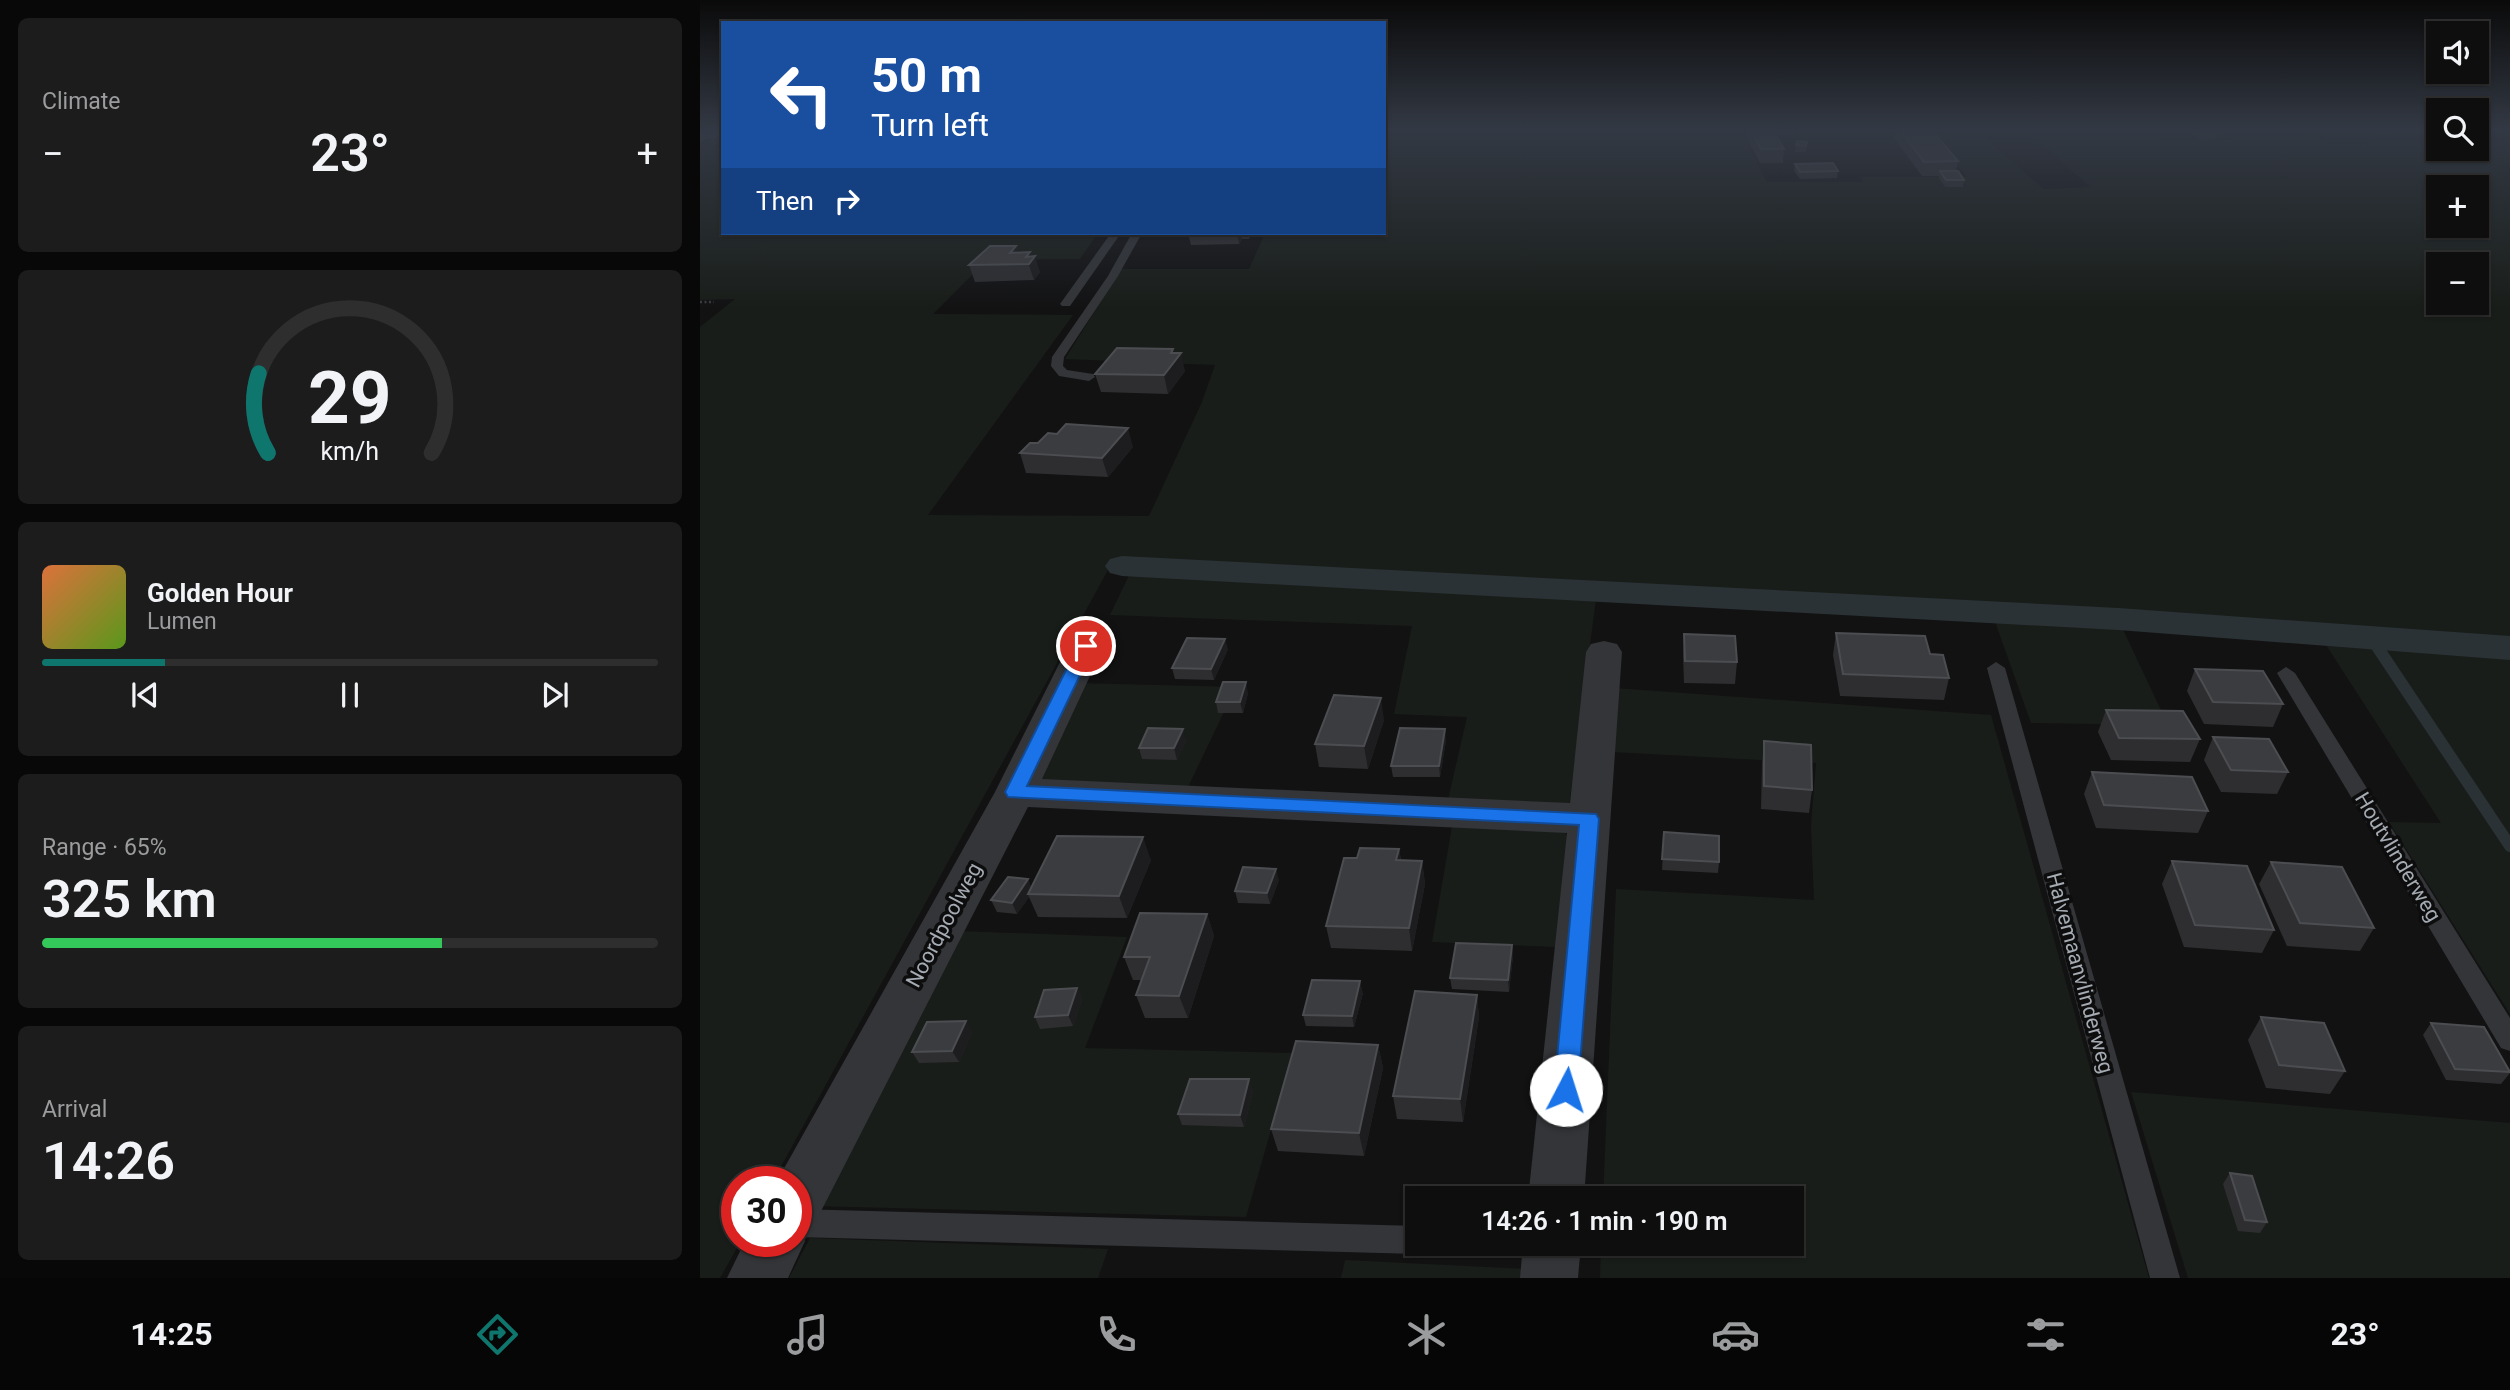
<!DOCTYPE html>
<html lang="en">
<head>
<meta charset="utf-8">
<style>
	:root { --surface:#0e0e0e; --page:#1c1c1c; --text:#f1f3f6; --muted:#9b9c9e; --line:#2e2e2e; --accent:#0f766e }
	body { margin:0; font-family:Roboto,sans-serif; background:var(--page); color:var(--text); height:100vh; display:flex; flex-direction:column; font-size:26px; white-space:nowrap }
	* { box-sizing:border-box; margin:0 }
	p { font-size:23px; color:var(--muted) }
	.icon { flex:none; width:38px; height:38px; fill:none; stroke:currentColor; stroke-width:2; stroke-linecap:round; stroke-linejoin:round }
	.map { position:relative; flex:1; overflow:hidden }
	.panel { display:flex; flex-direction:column; gap:18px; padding:18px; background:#080808; width:700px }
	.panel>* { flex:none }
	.top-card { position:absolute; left:21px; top:21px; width:665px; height:214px; border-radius:0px; box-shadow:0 2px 5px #0004,0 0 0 2px var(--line); background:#1a4fa0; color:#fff; overflow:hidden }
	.buttons { position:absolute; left:1726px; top:21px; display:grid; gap:14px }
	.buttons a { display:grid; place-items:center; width:63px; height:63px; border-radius:0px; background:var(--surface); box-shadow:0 2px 5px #0004,0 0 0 2px var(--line); font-size:35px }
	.speed { position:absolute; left:21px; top:1166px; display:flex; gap:14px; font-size:35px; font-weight:700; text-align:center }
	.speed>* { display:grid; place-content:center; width:91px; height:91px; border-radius:50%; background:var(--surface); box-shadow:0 2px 5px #0004,0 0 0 2px var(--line); line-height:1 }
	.speed .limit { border:10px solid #d22; background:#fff; color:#111 }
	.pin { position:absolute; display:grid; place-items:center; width:60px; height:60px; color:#fff; margin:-30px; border:4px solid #fff; border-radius:50%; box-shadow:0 2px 7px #0007 }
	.me { position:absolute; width:77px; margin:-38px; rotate:5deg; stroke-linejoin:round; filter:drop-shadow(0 0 5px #0008) }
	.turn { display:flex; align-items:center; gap:24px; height:147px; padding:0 35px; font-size:32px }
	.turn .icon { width:91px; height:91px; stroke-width:2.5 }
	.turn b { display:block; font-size:49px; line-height:60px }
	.then { display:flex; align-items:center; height:66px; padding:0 35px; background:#0003; gap:14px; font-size:26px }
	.big { font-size:52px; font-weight:600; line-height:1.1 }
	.panel .widget { flex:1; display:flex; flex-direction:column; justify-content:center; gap:10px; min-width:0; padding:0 24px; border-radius:10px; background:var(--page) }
	.panel .dial { align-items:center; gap:0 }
	.dial svg { height:182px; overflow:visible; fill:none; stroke:var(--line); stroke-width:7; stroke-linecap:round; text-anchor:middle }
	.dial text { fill:var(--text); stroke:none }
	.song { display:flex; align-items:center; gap:21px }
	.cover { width:84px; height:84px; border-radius:10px; background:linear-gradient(135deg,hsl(20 70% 55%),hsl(90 70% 35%)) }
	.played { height:7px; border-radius:4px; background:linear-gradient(90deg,var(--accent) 20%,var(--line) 20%) }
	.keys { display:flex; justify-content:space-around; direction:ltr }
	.heat { display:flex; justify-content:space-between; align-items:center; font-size:38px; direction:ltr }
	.charge { height:10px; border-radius:5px; background:linear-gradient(90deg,#34c759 65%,var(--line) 0) }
	.trip { position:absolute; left:705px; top:1186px; width:399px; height:70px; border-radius:0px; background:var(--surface); box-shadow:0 2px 5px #0004,0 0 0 2px var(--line); font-weight:600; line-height:70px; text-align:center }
	.tabs { display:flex; height:112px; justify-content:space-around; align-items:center; background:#060606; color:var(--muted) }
	.tabs .icon { width:49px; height:49px }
	.tabs .current { color:var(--accent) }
	.tabs b { font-size:32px; color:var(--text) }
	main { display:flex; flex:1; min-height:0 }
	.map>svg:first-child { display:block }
	.green { fill:#191d19; fill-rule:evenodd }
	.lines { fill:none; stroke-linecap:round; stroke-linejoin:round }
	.stream-far1 { stroke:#2a3235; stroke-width:10 }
	.stream { stroke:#2a3235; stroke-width:12 }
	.canal { fill:#2a3235; fill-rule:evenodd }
	.path { stroke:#393c3e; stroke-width:2.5; stroke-dasharray:2 2.5; stroke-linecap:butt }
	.service { fill:#333538; fill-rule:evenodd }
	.minor { fill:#333538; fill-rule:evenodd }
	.wall { fill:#2e2e31 }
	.shaded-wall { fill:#1d1d1f }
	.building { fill:#3b3c3f; stroke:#4b4d51; stroke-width:2 }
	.route { fill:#1a73e8; stroke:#114b97; stroke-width:2 }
	.labels { text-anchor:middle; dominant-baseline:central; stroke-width:7; stroke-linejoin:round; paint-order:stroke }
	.near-street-label { font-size:21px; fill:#a5abb2; stroke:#0d0d0e }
</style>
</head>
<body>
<main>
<section class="panel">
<div class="widget"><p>Climate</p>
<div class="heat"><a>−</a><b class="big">23°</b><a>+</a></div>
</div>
<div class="widget dial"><svg viewBox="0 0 100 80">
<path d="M14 69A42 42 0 1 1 86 69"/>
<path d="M14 69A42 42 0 0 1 10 34" stroke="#0f766e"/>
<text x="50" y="56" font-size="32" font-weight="700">29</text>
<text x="50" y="72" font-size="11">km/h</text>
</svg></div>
<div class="widget">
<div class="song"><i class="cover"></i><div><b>Golden Hour</b><p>Lumen</p></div></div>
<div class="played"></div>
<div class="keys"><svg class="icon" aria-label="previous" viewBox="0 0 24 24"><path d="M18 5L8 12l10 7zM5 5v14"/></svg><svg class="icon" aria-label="pause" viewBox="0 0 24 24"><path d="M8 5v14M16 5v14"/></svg><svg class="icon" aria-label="next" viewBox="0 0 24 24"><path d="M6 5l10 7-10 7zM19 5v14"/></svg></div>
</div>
<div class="widget"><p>Range · 65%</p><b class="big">325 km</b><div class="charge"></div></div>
<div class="widget"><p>Arrival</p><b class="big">14:26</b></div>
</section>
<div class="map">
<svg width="1810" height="1278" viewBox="0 0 1810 1278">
	<rect width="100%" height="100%" fill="#121213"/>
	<g class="green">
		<path d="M693,130H1040L1067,182H1163L1161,177H1267L1234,139H1286L1344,189L1390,187L1327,130H1444L1461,141L1530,140L1515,130H1603L1629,145L1738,142V149H1776V141L1810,140V641L1417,612L1280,607L414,559L73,1181H37V1241H41L20,1278H0V327L35,299L0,300V158L23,146V233H398L380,259L287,260L233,314L373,315L228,515L449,516L502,402L515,365L365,359L421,269H549L565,233H684V144L690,143ZM1738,187H1776V226H1738ZM1738,264H1776V303H1738Z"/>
		<path d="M433,567L897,591L869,806L748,800L767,717L694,714L712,626L410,615Z"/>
		<path d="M1292,613L1418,619L1468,725L1331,723Z"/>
		<path d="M1619,634L1810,648V1014L1689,822L1741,823Z"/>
		<path d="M376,683L536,687L487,789L322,781Z"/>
		<path d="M914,688L1291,715L1449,1278H900L901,1244H1092V1199H903L916,889L1114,900L1111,826L1116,763L913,752Z"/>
		<path d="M753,821L860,826L869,838L856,947L732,942Z"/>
		<path d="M257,931L427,937L385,1048L593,1053L546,1217L114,1206Z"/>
		<path d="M1431,1092L1810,1123V1278H1488Z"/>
		<path d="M110,1238L408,1249L398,1278H89Z"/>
		<path d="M645,1260L826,1269L824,1278H641Z"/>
	</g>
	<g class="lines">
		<path class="stream-far1" d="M1671,638L1673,641"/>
		<path class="stream" d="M1672,639L1810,846"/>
		<path class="canal" d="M422,556L1418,608L1810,636V660L1418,630L422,576L410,573L405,566L410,559Z"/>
		<path class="path" d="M0,302H14"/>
		<g class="service">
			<path d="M411,233H421L370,306H362L360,304Z"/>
			<path d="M432,233H442L418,276L364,357L363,366L367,370L393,374L395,377L389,381L359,376L351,366L352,357L408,276Z"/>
			<path d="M1296,662L1305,668L1480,1278H1450L1287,668Z"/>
			<path d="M1586,667L1595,673L1810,1018V1051L1801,1048L1577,673Z"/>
			<path d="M96,1209L718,1226V1244H731L728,1250L718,1254L96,1237Z"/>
		</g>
		<g class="minor">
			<path d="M386,635L398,638L404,646L342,779L870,803L886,652L891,644L904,641L917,644L922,652L884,1199H828L867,833L328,807L116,1221L99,1228L105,1241L88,1278H27L45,1241H96V1181H77L295,792L368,646L374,638Z"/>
			<path d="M823,1244H881L878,1278H820Z"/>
		</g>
	</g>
	<g class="wall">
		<path d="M0,130H23V141L14,145L16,149L0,158Z"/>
		<path d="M1047,130H1094V135H1076L1084,149L1083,163H1060L1047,138Z"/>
		<path d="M1158,130H1181L1180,133H1160Z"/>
		<path d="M1185,130H1232L1258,161L1256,171L1264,180L1263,187H1245L1239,178V176H1222L1194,138L1195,131L1186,132Z"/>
		<path d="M1454,130H1469V133H1457Z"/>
		<path d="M1488,130H1513L1517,133L1515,139L1501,140L1488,131Z"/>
		<path d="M1672,130H1691L1690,134H1679Z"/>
		<path d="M1107,142L1106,152H1095L1096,145Z"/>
		<path d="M1095,164L1138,171L1137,178L1100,179L1094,171Z"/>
		<path d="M488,233H552L549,239H542L539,244L491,245Z"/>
		<path d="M318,252L331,256L340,272L334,280L275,282L269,265Z"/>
		<path d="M473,349L474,353L485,371L468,394L401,392L395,374Z"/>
		<path d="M433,447L408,477L326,473L320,453Z"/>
		<path d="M1136,633L1230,654L1249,678L1244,700L1140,696L1133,655Z"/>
		<path d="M984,634L1037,662L1035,684L984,683L983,656Z"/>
		<path d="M528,649L514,680L475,679L472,668Z"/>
		<path d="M1495,669L1583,704L1573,727L1504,724L1487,691Z"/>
		<path d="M548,693L543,713H518L516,702Z"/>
		<path d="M1406,710L1500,739L1490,762L1411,760L1398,732Z"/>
		<path d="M684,720L668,769L619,767L615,744Z"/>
		<path d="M1513,737L1588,772L1577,794L1521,792L1504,760Z"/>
		<path d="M486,740L477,760L442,759L439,748Z"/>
		<path d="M746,740L740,777H693L691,766Z"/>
		<path d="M1064,741L1112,790L1109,813L1061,809L1062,763Z"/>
		<path d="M1392,772L1508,811L1498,833L1396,828L1384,794Z"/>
		<path d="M964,832L1019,862L1018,873L962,870Z"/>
		<path d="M699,849L701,860L722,861L725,884L712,951L631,948L626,926L657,858Z"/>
		<path d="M451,860L427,918L338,917L329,897L317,914L297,912L291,900L328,879L331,887Z"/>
		<path d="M1472,861L1574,930L1562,953L1484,947L1462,884Z"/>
		<path d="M1571,862L1674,928L1660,951L1587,946L1559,884Z"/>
		<path d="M579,880L570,904L538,903L535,891Z"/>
		<path d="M507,914L514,936L488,1018H445L436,995L442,980H433L424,957Z"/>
		<path d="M812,945L813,956L809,992L752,989L750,978Z"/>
		<path d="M377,988L382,1000L373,1026L340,1029L335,1017Z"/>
		<path d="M663,993L654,1027L606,1026L603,1015Z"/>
		<path d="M777,995L779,1017L763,1122L697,1119L693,1096Z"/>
		<path d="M1561,1017L1645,1071L1630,1094L1566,1088L1548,1040Z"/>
		<path d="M1731,1023L1810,1072V1073L1801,1084L1746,1080L1723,1035Z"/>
		<path d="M272,1032L259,1062L219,1063L212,1052Z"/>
		<path d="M678,1045L683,1068L664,1156L578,1151L571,1129Z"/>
		<path d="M553,1091L544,1127L482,1125L478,1114Z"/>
		<path d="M1530,1173L1567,1222L1560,1233L1538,1231L1523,1184Z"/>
	</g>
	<g class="shaded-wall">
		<path d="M21,134L23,141L16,145L13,138Z"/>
		<path d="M10,136L16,149L0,158V141Z"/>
		<path d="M537,233H540L542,239L539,244Z"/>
		<path d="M316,246L321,261L310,253Z"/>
		<path d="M330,252L332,260L335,256L340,272L334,280L326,257Z"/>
		<path d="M473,349L475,360L481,353L485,371L468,394L464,375Z"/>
		<path d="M428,428L433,447L408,477L402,458Z"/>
		<path d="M525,639L528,649L514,680L511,669Z"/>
		<path d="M546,682L548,693L543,713L540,702Z"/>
		<path d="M681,698L684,720L668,769L664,746Z"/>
		<path d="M483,729L486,740L477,760L474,748Z"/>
		<path d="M745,729L746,740L740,777L739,766Z"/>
		<path d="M443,837L451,860L427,918L419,896Z"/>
		<path d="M699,849L702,872L696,860Z"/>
		<path d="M722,861L725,884L712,951L709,928Z"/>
		<path d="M576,869L579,880L570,904L567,893Z"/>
		<path d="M328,879L333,891L328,894L329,897L317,914L312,903Z"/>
		<path d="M507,914L514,936L488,1018L479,996Z"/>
		<path d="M812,945L813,956L809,992L808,980Z"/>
		<path d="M660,981L663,993L654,1027L652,1016Z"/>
		<path d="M377,988L382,1000L373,1026L368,1015Z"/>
		<path d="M777,995L779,1017L763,1122L760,1099Z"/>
		<path d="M266,1021L272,1032L259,1062L252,1051Z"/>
		<path d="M678,1045L683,1068L664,1156L659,1133Z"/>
		<path d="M549,1079L553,1091L544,1127L540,1115Z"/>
	</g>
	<g class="building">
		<path d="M1051,130H1073L1084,149H1061Z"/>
		<path d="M1200,130H1232L1258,161L1224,162Z"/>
		<path d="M1499,130H1513L1517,133H1503Z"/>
		<path d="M0,134H21L11,138L10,136H0Z"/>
		<path d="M0,136H10L0,141Z"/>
		<path d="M1097,141L1107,142L1106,146L1096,145Z"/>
		<path d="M1133,163L1138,171L1100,172L1095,164Z"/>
		<path d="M1240,171H1258L1264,180H1246Z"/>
		<path d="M290,246H316L310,253L330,252L326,257L335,256L329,264L269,265Z"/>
		<path d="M417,348L473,349L471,353H481L464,375L395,374Z"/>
		<path d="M366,424L428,428L402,458L320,453L330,443H338L348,433L357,434Z"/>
		<path d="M1136,633L1225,636L1230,654L1243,655L1249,678L1143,674Z"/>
		<path d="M984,634L1035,636L1037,662L985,661Z"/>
		<path d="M487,638L525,639L511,669L472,668Z"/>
		<path d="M1495,669L1563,671L1583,704L1513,702Z"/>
		<path d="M523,682H546L540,702H516Z"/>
		<path d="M634,695L681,698L664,746L615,744Z"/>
		<path d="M1406,710L1483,711L1500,739L1419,738Z"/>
		<path d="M448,728L483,729L474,748H439Z"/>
		<path d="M700,728L745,729L739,766H691Z"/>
		<path d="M1513,737L1569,739L1588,772L1531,770Z"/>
		<path d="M1064,741L1111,745L1112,790L1064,786Z"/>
		<path d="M1392,772L1492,777L1508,811L1404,805Z"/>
		<path d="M964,832L1019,836V862L962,859Z"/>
		<path d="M357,836L443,837L419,896L328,894Z"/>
		<path d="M660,848L699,849L696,860L722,861L709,928L626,926L644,858H657Z"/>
		<path d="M1472,861L1547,866L1574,930L1495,925Z"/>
		<path d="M1571,862L1642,867L1674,928L1600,923Z"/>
		<path d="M543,867L576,869L567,893L535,891Z"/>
		<path d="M308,877L328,879L312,903L291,900Z"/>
		<path d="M440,913L507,914L479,996L436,995L450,957H424Z"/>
		<path d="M756,943L812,945L808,980L750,978Z"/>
		<path d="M612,980L660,981L652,1016L603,1015Z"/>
		<path d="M377,988L368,1015L335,1017L344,990Z"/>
		<path d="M715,991L777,995L760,1099L693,1096Z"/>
		<path d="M1561,1017L1624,1023L1645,1071L1579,1065Z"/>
		<path d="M266,1021L252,1051L212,1052L227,1022Z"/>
		<path d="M1731,1023L1784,1027L1810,1072L1755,1069Z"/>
		<path d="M596,1041L678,1045L659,1133L571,1129Z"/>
		<path d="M490,1079H549L540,1115L478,1114Z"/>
		<path d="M1530,1173L1552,1176L1567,1222L1545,1220Z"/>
	</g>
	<linearGradient id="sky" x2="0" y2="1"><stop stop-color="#0a0a0a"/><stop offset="0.42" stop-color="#333944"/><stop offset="1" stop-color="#333944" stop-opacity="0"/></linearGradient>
	<rect width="1810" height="309" fill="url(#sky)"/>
	<path class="route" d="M386,641L394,646L327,786L896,814L899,819L878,1090L874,1098L866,1101L858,1098L854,1090L879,825L308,797L305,792L378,646Z"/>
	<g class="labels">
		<g class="near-street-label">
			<text transform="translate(1698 857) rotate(59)">Houtvlinderweg</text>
			<text transform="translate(244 925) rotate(-62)">Noordpoolweg</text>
			<text transform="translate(1380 973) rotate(75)">Halvemaanvlinderweg</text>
		</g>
	</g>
</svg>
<div class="buttons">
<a><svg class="icon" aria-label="sound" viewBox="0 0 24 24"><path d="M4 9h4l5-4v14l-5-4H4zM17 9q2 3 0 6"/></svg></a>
<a><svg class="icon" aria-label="search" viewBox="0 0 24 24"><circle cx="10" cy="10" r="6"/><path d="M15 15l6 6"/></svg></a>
<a>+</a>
<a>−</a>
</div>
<div class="speed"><div class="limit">30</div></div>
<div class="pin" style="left:386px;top:646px;background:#d93025"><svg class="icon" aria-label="arrive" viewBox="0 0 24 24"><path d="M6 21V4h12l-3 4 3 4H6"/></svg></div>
<svg class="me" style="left:866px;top:1090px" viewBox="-20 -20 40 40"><circle r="19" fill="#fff"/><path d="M0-13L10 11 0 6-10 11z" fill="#1a73e8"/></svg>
<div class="trip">14:26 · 1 min · 190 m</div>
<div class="top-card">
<div class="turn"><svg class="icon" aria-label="left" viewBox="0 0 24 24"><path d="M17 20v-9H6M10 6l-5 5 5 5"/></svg><div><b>50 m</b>Turn left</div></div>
<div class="then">Then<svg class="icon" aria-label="right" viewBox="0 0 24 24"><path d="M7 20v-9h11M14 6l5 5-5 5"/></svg></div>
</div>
</div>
</main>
<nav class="tabs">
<b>14:25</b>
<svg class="icon current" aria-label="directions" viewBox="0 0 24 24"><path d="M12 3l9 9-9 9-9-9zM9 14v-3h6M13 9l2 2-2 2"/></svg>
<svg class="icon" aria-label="music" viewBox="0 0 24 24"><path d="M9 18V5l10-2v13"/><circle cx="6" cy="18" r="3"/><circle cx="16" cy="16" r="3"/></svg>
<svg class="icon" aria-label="phone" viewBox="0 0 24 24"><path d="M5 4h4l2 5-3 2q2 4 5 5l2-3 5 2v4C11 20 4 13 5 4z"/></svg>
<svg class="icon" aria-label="climate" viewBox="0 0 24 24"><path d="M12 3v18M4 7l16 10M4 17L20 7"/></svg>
<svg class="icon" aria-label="car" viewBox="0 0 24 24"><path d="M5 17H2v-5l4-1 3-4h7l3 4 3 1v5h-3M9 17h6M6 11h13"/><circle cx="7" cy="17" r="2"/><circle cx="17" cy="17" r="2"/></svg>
<svg class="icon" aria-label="filters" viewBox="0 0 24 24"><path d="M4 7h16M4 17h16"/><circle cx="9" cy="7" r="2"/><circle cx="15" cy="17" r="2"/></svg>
<b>23°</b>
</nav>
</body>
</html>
